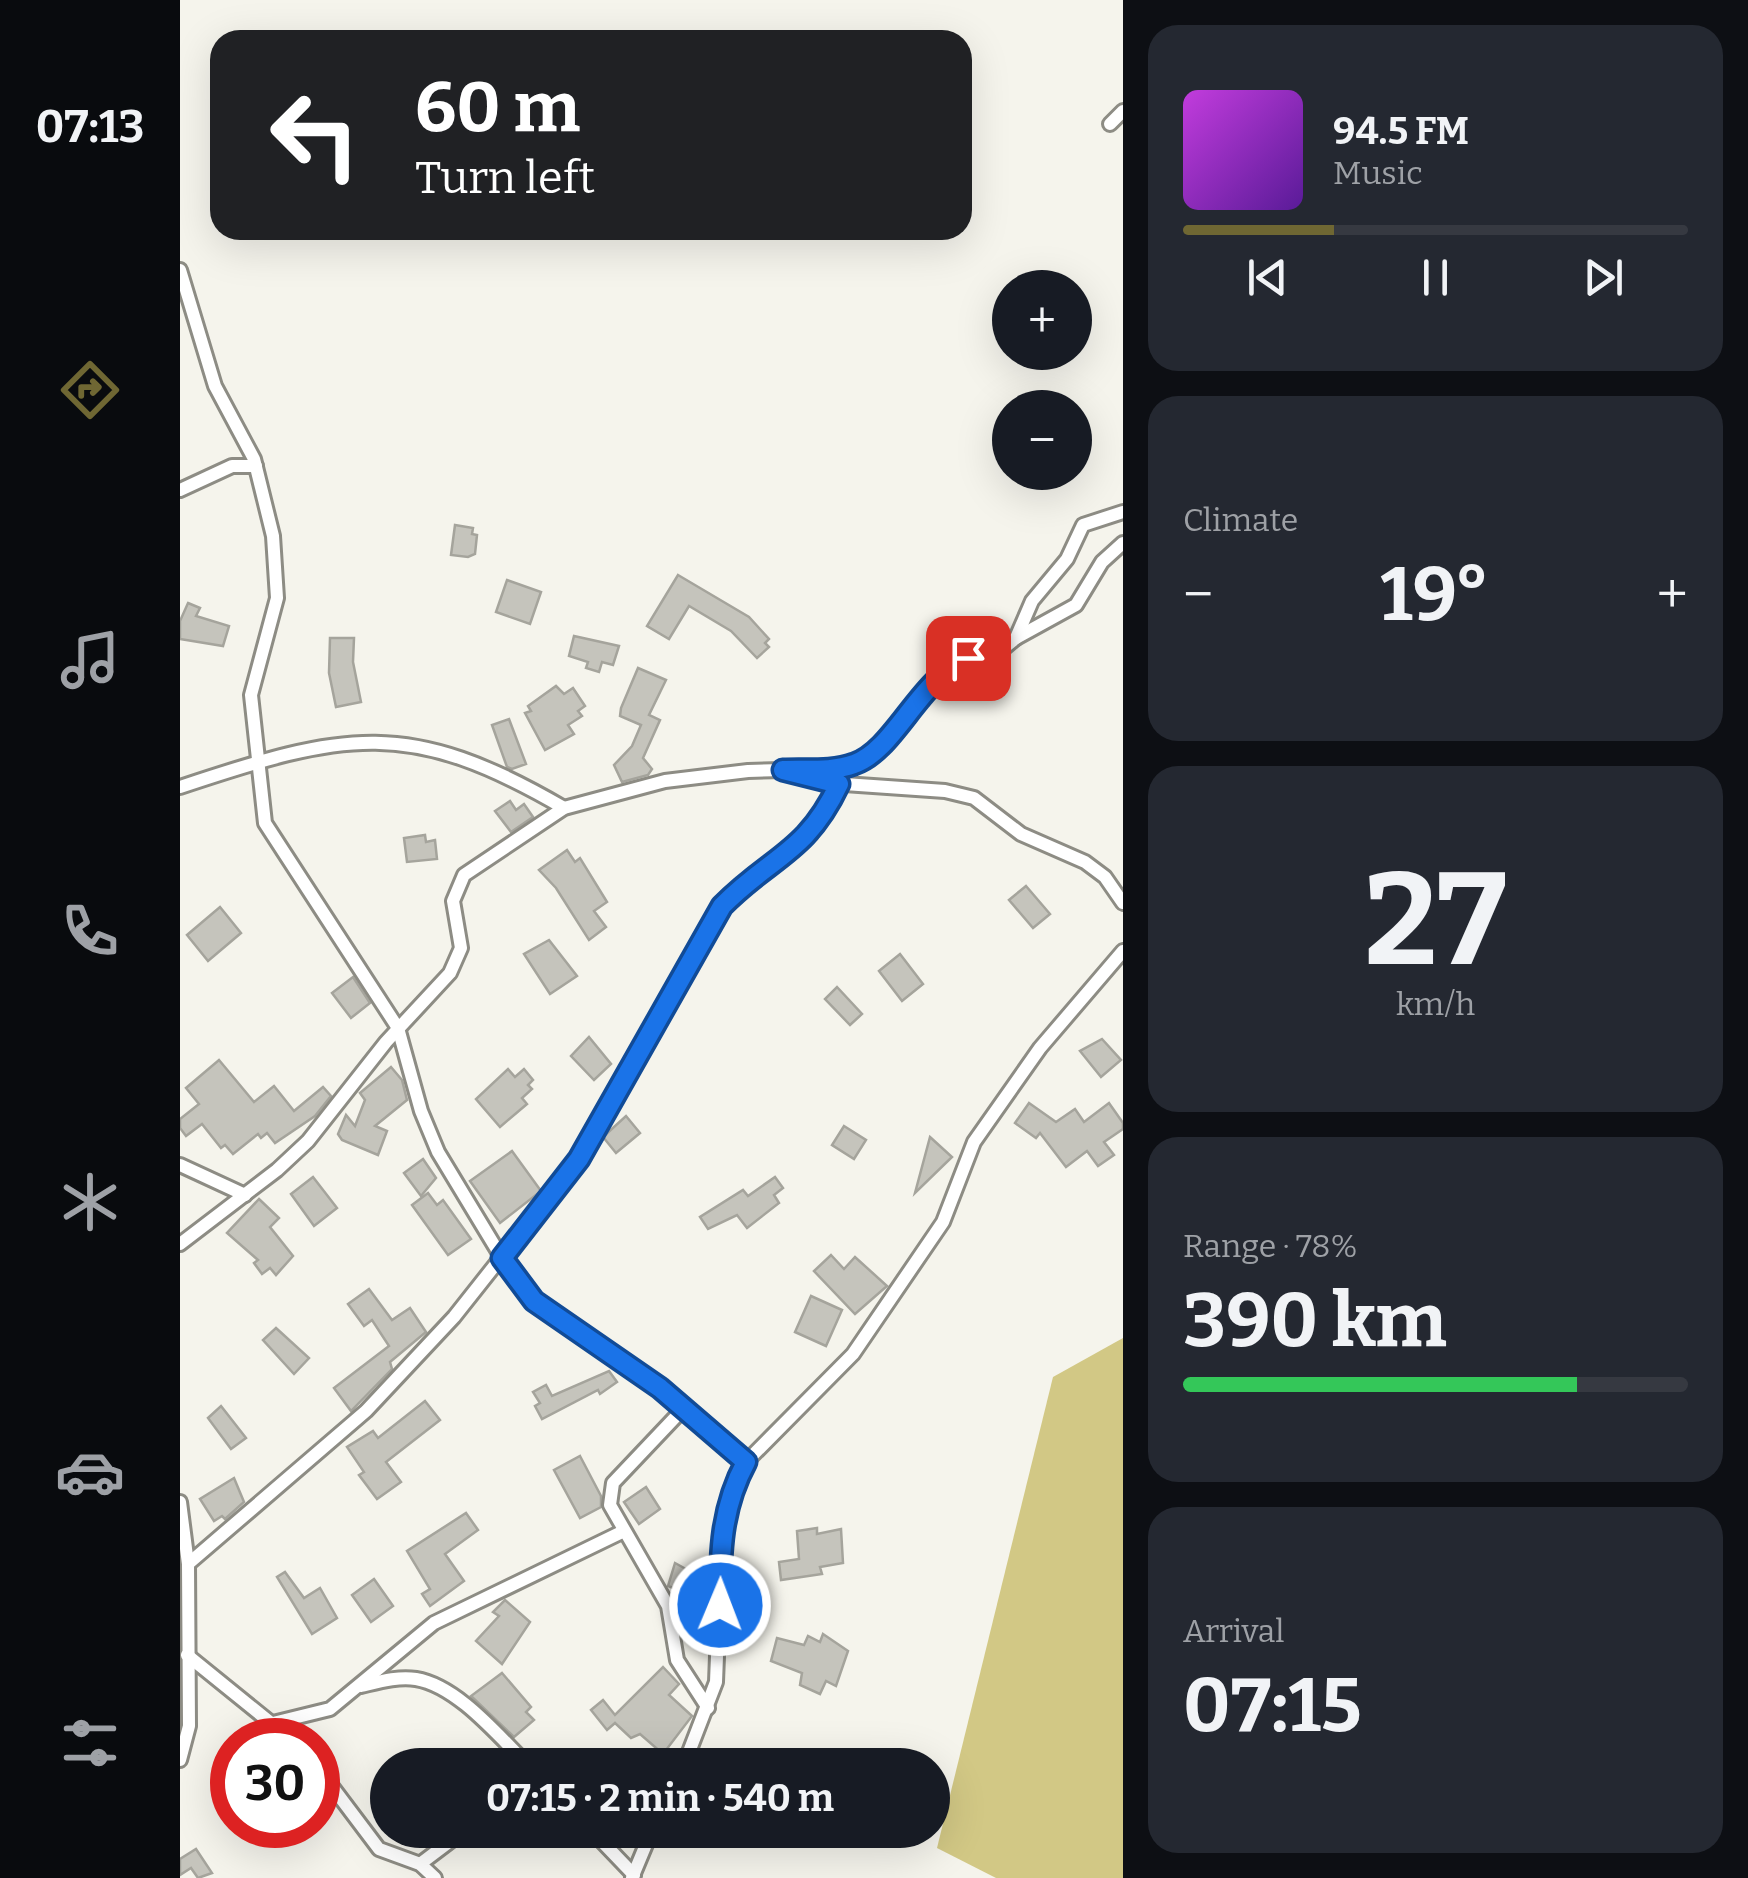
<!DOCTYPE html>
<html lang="en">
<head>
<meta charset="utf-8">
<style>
	:root { --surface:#171b24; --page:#242831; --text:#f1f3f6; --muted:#9ea1a6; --line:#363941; --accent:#6f6733 }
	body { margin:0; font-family:Bitter,serif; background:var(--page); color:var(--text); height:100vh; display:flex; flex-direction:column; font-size:38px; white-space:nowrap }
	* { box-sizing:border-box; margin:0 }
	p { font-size:32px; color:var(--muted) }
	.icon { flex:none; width:55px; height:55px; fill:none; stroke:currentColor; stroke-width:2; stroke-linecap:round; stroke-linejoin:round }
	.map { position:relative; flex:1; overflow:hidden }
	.side { display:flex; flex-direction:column; gap:25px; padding:25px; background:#0d0f14; width:625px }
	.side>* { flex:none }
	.top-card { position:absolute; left:30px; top:30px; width:762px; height:210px; border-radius:30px; box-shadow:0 10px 40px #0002; background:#202124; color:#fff; overflow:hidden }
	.controls { position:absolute; left:812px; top:270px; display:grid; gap:20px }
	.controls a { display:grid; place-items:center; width:100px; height:100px; border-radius:50%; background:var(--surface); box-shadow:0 10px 40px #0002; font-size:50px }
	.speed { position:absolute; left:30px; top:1718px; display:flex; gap:20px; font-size:50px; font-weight:700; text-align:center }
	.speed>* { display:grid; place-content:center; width:130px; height:130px; border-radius:50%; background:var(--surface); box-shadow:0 10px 40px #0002; line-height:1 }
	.speed .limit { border:15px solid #d22; background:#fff; color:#111 }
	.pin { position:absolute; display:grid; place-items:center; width:85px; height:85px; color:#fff; margin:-42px; border-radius:20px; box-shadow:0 5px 15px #0006 }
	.me { position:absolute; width:110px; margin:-55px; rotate:1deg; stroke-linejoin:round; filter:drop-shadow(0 0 8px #0008) }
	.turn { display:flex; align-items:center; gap:35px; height:210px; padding:0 40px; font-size:45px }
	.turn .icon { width:130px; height:130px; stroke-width:2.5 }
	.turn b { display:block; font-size:70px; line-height:85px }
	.big { font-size:75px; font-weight:700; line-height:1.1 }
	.side .widget { flex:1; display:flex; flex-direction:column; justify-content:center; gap:15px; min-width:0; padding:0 35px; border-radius:30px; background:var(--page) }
	.side .dial { align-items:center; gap:0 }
	.dial b { font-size:130px; line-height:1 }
	.song { display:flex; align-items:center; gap:30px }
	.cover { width:120px; height:120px; border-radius:15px; background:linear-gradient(135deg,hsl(290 70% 55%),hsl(270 70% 35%)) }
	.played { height:10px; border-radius:5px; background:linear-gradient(90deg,var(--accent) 30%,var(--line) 30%) }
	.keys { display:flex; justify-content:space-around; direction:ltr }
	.heat { display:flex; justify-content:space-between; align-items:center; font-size:55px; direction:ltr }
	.charge { height:15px; border-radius:8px; background:linear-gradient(90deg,#34c759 78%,var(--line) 0) }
	.trip { position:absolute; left:190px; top:1748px; width:580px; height:100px; border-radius:50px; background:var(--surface); box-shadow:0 10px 40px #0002; font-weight:700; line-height:100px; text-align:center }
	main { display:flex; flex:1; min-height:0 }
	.tabs { display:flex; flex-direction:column; width:180px; justify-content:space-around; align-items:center; background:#090b0e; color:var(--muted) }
	.tabs .icon { width:70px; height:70px }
	.tabs .current { color:var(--accent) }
	.tabs b { font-size:45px; color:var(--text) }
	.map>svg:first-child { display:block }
	.green { fill:#d2c885 }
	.building { fill:#c5c4bc; stroke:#a5a49c; stroke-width:2.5 }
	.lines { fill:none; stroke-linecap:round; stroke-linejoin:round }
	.street-casing { stroke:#8d8c84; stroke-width:18 }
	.street { stroke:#fff; stroke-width:12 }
	.route-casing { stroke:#114b97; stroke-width:25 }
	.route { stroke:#1a73e8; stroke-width:18 }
</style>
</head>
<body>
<main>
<nav class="tabs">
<b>07:13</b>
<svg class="icon current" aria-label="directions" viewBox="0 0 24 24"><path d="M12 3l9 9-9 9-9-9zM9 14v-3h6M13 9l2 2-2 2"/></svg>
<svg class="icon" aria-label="music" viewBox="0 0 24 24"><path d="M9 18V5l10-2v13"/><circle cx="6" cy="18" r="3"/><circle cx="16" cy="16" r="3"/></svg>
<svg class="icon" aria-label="phone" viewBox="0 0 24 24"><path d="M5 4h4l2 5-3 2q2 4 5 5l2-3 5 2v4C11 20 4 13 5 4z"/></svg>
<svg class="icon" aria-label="climate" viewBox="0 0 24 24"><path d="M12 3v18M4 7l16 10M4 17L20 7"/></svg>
<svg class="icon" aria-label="car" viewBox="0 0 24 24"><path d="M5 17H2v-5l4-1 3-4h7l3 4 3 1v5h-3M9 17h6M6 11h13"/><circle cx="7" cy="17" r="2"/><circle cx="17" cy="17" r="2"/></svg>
<svg class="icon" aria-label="filters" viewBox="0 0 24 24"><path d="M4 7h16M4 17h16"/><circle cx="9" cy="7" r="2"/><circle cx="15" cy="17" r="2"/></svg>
</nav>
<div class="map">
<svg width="943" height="1878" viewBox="0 0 943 1878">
	<rect width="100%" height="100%" fill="#f5f4ec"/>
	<path class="green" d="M943,1338V1878H816L757,1848L873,1377Z"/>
	<g class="building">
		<path d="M275,525L293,528L292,534L297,535L295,554L288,557L271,555Z"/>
		<path d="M498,575L569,617L589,639L585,643L589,647L577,658L551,631L509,606L489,639L467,626Z"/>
		<path d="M327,580L361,592L350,624L316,612Z"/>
		<path d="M8,603L20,608L16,616L49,626L43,646L0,639V621Z"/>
		<path d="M394,636L439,646L433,665L422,662L419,672L406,668L408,662L389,656Z"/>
		<path d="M150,638H174L173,662L181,702L156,707L149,673Z"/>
		<path d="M458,668L486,680L469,715L480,720L463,758L472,769L468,775L442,782L434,765L452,746L461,725L440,716L441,708Z"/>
		<path d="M376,686L384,694L393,688L405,706L398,711L402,716L388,725L394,734L365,750L345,713L351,711L348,706Z"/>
		<path d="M329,719L346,764L332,769L327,767L312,725Z"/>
		<path d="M330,801L336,810L344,804L353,817L331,832L315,811Z"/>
		<path d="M245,835L246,842L255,840L257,859L227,862L224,838Z"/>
		<path d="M387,850L395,862L400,858L427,902L414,911L426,927L409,940L376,888L359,870Z"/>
		<path d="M846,886L870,914L853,928L829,900Z"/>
		<path d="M40,907L61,933L28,961L7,935Z"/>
		<path d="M369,940L397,976L370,994L344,954Z"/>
		<path d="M720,954L743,984L722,1001L699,971Z"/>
		<path d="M173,977L190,1003L171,1018L152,993Z"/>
		<path d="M657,987L682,1014L670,1025L645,999Z"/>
		<path d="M409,1037L431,1064L414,1080L391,1056Z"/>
		<path d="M922,1039L941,1060L921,1077L900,1051Z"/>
		<path d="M39,1060L74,1102L94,1086L114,1111L143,1087L151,1096L135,1116L95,1143L87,1133L81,1138L78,1134L53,1154L45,1145L41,1148L22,1124L6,1136L0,1128V1119L19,1104L6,1088Z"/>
		<path d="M211,1067L222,1080L227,1100L195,1126L207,1131L198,1155L162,1140L158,1134L166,1115L175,1126L185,1100L180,1093Z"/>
		<path d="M328,1069L335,1077L344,1069L353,1080L348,1085L352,1089L342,1098L347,1104L320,1127L296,1099Z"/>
		<path d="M849,1103L876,1122L895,1109L904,1122L929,1103L943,1123V1129L924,1142L934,1155L918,1166L907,1151L886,1167L860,1133L856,1138L835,1123Z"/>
		<path d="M446,1116L460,1133L436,1153L423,1137Z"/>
		<path d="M664,1126L686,1140L674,1159L652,1145Z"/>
		<path d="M750,1137L772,1157L735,1193Z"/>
		<path d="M332,1151L361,1191L320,1223L290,1181Z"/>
		<path d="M243,1159L256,1178L241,1196L224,1173Z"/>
		<path d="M133,1177L157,1208L134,1226L111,1194Z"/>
		<path d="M595,1177L603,1188L594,1195L599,1203L567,1228L557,1215L528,1229L520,1217L563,1190L568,1196Z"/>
		<path d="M248,1193L257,1205L263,1200L291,1239L268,1255L232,1205Z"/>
		<path d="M79,1199L99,1218L90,1227L113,1256L96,1275L90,1268L82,1274L74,1263L78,1260L47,1233Z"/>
		<path d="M651,1255L664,1269L675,1257L707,1286L675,1314L634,1271Z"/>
		<path d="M189,1289L212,1320L230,1308L246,1332L210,1362L212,1369L171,1411L154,1388L209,1346L192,1320L184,1326L168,1304Z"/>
		<path d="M631,1296L662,1310L646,1346L615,1332Z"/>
		<path d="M96,1328L129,1358L114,1374L83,1340Z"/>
		<path d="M429,1371L437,1382L420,1394L418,1390L362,1419L355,1406L360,1403L353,1392L366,1385L372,1396Z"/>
		<path d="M245,1401L260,1420L206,1462L221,1482L197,1499L179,1475L184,1472L167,1447L193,1431L198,1438Z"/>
		<path d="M41,1406L66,1438L51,1449L28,1418Z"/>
		<path d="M400,1456L421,1496V1507L400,1518L374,1470Z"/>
		<path d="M54,1478L64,1502L45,1519L42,1516L34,1521L20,1499Z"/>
		<path d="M466,1487L480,1509L459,1524L444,1502Z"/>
		<path d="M286,1513L298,1530L265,1554L284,1581L250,1606L242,1594L250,1589L227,1551Z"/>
		<path d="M637,1528V1534L661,1529L663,1563L640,1567L642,1574L601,1580L599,1562L619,1559L617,1531Z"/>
		<path d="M495,1563L515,1574L508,1594L488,1586Z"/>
		<path d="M105,1572L124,1598L140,1588L157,1618L132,1634L97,1577Z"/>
		<path d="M194,1579L213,1606L191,1622L172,1595Z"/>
		<path d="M325,1600L350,1622L322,1664L296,1641L319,1616L313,1612Z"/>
		<path d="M643,1634L668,1651L656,1686L646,1681L640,1694L620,1685L622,1673L591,1661L597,1638L624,1645L628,1636L640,1642Z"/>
		<path d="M483,1667L499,1684L489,1695L512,1716L483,1754L460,1734L451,1738L435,1723L427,1730L411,1710L423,1700L435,1715Z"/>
		<path d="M322,1673L351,1707L346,1712L354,1720L334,1737L291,1696Z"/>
		<path d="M16,1849L32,1873L18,1878L11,1868L0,1875V1859Z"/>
	</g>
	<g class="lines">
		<defs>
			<g id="street">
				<path d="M930,124L943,111"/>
				<path d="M0,270L35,386L74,459L93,536L97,598L71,695L85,823L218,1028L241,1111L258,1152L322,1258L354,1301L480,1389L566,1462"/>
				<path d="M0,490L52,466H76"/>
				<path d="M836,638L896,605L922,562L943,543"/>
				<path d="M616,769L666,766L689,757L759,675L788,658L824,648L836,638L852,601L887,559L903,525L943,512"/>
				<path d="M0,787C165,732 228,717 384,808"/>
				<path d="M0,1165L65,1195"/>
				<path d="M0,1244L97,1170L128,1141L206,1042L270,973L281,948L273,901L284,875L384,808L485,781L568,771L603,770L650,783L765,791L794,798L841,834L905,862L925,877L943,903"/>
				<path d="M504,1408L433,1483L430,1505L488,1606L497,1660L528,1708"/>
				<path d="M0,1502L8,1564L9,1726L0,1760"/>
				<path d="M8,1564L186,1411L274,1317L399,1159L542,906L631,834L659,784"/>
				<path d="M7,1655L112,1740"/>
				<path d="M181,1686C198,1682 218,1676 236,1679C278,1686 319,1737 348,1765"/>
				<path d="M93,1723L150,1709L254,1623L444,1531"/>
				<path d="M504,1765L536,1682L542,1526L552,1489L566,1462L673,1354L763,1222L794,1142L860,1048L943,951"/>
				<path d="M138,1768L199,1849L240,1864L255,1878"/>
				<path d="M411,1830L454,1875"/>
				<path d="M240,1864L285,1830"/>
				<path d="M452,1878L472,1830"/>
			</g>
		</defs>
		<use href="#street" class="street-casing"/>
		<use href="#street" class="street"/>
	</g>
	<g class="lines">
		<defs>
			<path id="route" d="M540,1605C540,1553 541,1508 566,1462L480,1388L354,1301L322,1258L399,1159L542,906C591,856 626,854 659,784L603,770C625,769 653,772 674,764C715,750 738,680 788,658"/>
		</defs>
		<use href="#route" class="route-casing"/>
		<use href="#route" class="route"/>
	</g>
</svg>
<div class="controls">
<a>+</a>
<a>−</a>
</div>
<div class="speed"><div class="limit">30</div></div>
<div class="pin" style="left:788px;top:658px;background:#d93025"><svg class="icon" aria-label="arrive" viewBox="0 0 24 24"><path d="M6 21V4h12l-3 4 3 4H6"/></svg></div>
<svg class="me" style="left:540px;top:1605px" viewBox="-20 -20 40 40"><circle r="17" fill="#1a73e8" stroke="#fff" stroke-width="3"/><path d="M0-11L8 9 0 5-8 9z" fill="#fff"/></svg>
<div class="trip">07:15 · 2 min · 540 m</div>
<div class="top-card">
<div class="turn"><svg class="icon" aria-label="left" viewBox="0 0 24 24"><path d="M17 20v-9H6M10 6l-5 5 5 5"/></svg><div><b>60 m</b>Turn left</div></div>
</div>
</div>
<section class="side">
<div class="widget">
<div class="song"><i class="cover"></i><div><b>94.5 FM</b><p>Music</p></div></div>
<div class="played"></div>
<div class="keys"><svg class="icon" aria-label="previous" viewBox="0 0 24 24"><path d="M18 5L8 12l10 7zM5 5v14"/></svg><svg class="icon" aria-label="pause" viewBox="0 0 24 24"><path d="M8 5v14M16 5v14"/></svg><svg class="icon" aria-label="next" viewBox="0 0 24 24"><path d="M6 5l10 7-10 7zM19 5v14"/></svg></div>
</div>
<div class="widget"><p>Climate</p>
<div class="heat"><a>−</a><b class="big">19°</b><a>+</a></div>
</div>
<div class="widget dial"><b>27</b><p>km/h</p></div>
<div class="widget"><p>Range · 78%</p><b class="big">390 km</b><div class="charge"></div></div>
<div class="widget"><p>Arrival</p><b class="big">07:15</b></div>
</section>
</main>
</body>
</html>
